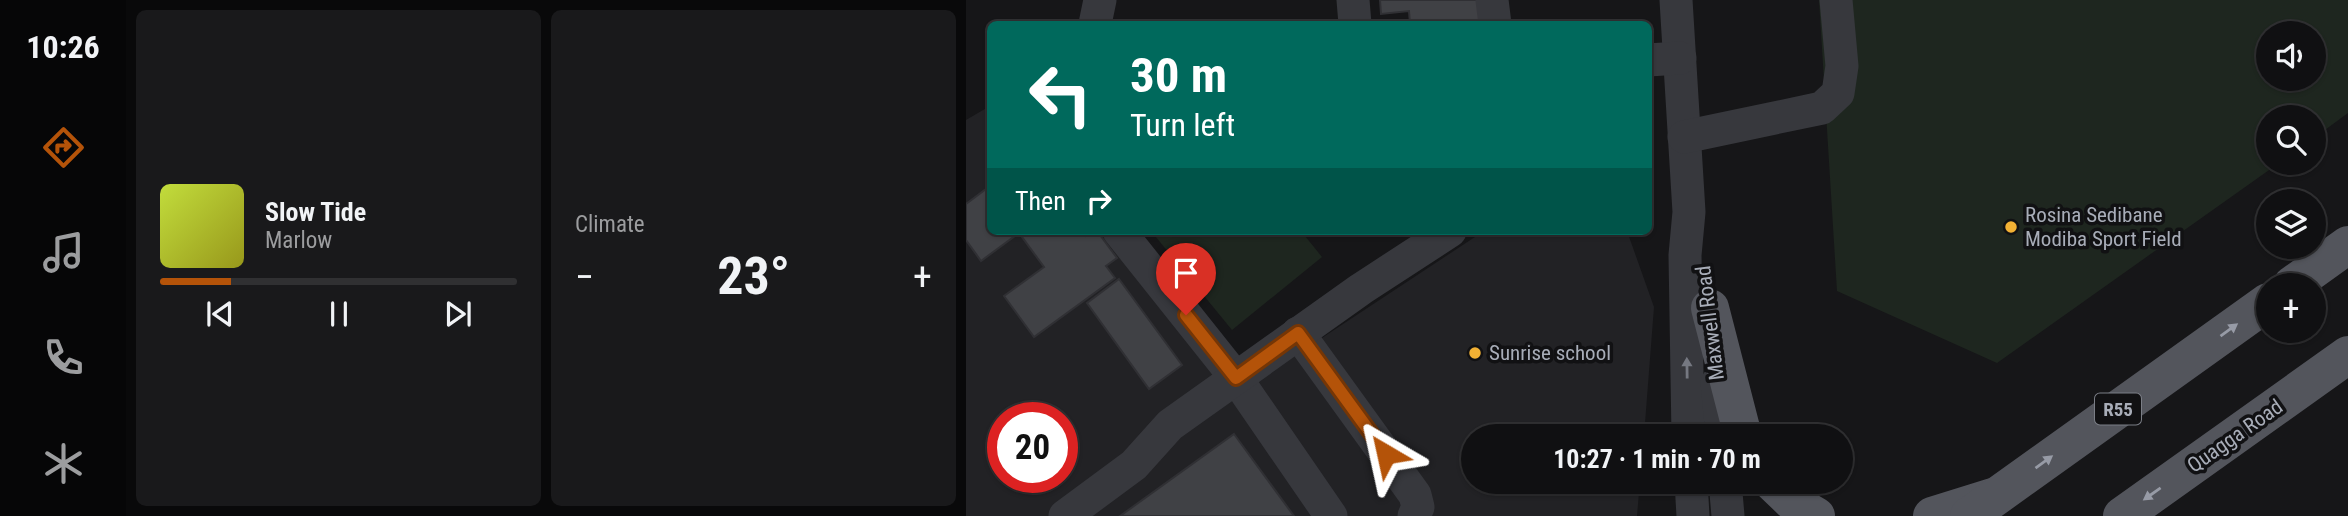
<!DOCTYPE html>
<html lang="en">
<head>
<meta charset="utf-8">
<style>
	:root { --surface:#101012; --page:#19191b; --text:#f1f3f6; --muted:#9c9d9f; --line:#303032; --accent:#b45309 }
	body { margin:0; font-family:"Roboto Condensed",sans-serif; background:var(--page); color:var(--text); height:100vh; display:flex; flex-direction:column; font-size:26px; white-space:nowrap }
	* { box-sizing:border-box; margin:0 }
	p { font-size:23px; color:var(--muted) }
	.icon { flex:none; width:38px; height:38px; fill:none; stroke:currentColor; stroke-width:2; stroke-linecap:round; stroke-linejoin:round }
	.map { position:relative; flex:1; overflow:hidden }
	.sheet { display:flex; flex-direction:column; gap:10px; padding:10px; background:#09090a; width:840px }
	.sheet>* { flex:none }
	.banner { position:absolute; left:21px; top:21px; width:665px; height:214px; border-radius:10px; box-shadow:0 2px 5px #0004,0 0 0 2px var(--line); background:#00695c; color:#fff; overflow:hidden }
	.controls { position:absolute; left:1290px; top:21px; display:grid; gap:14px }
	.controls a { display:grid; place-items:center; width:70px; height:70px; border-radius:50%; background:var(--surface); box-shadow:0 2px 5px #0004,0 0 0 2px var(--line); font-size:35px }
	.speed { position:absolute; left:21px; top:402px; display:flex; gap:14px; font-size:35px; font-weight:700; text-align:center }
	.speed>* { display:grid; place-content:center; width:91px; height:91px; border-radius:50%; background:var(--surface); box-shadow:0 2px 5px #0004,0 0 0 2px var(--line); line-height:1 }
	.speed .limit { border:10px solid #d22; background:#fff; color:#111 }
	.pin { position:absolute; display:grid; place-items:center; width:60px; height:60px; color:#fff; margin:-72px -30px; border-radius:50% 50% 50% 0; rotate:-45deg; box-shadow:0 0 7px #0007 }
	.pin .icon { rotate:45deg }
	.me { position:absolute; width:77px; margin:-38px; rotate:324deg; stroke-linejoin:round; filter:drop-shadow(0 0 5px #0008) }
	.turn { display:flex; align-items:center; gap:24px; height:147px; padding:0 28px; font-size:32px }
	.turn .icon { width:91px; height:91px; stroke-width:2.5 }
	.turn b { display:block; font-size:49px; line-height:60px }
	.then { display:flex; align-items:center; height:66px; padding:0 28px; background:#0003; gap:14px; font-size:26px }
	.big { font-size:52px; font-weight:700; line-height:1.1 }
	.sheet .widget { flex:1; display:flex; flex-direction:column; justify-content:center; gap:10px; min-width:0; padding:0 24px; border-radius:10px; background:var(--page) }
	.song { display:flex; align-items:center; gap:21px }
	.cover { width:84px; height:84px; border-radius:10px; background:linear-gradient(135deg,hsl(70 70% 55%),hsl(60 70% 35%)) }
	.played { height:7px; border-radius:4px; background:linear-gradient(90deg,var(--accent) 20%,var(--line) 20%) }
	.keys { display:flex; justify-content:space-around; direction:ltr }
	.heat { display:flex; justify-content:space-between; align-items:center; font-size:38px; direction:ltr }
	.sheet .tiles { flex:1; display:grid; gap:10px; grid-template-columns:repeat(2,1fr) }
	.trip { position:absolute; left:495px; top:424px; width:392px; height:70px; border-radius:35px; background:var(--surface); box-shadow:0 2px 5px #0004,0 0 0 2px var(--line); font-weight:700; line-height:70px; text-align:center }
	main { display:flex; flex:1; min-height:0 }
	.tab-bar { display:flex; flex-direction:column; width:126px; justify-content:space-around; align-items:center; background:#060607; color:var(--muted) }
	.tab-bar .icon { width:49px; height:49px }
	.tab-bar .selected { color:var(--accent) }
	.tab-bar b { font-size:32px; color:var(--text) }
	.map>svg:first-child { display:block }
	.built { fill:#222225; fill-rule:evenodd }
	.green { fill:#1e261f; fill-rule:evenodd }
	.building { fill:#404145; stroke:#303034; stroke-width:2 }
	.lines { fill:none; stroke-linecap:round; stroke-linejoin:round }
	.minor { stroke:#37383d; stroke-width:33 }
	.major { stroke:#53555c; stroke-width:38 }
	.oneway { fill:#979ba6 }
	.oneway2 { fill:#757881 }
	.route-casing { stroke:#753606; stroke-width:18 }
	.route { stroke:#b45309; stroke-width:12 }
	.poi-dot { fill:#f2b134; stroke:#111113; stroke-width:2.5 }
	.labels { text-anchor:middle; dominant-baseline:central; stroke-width:7; stroke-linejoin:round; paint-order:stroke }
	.shield { fill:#111113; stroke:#7b7e86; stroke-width:2 }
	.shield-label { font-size:19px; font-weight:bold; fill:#a8adb8 }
	.poi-label { font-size:21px; fill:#a8adb8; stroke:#111113; text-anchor:start }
	.street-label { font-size:21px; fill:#a8adb8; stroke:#111113 }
</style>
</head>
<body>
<main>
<nav class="tab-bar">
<b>10:26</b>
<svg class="icon selected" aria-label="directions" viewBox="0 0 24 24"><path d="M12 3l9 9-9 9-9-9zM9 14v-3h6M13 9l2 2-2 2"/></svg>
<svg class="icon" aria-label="music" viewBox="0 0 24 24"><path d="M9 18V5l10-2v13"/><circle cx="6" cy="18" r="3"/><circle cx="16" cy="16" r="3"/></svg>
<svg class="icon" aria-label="phone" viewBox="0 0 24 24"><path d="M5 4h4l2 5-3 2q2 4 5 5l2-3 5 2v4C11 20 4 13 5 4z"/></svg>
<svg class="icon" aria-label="climate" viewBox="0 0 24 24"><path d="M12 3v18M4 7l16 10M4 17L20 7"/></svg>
</nav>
<section class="sheet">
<div class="tiles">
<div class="widget">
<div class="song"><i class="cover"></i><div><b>Slow Tide</b><p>Marlow</p></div></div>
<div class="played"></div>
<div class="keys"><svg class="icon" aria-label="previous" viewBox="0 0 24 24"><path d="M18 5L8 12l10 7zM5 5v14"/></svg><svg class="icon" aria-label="pause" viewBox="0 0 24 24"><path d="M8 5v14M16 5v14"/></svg><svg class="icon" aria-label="next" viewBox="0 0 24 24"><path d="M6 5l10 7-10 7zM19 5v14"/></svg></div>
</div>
<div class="widget"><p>Climate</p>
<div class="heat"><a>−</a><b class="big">23°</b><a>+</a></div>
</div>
</div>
</section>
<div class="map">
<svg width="1382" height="516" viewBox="0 0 1382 516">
	<rect width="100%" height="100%" fill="#161618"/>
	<path class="built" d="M24,106V231H146L265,398L518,231H661L688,307L678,436H508V481H674L671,516H0V120ZM37,418H96V478H37Z"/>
	<g class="green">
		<path d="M853,0H1382V113L1348,138V117H1302V163H1313L1031,363L871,291ZM1302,33H1348V79H1302Z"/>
		<path d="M185,231H335L356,257L266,330Z"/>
	</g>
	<g class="building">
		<path d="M414,0H524L517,24H444L443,11L415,14Z"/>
		<path d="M24,186V231H116L120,236L131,231L151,258L140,266L149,278L68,337L38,296L78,267L53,233L15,261L0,240V204Z"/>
		<path d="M153,279L216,365L183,389L121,303Z"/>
		<path d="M268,434L328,516H154Z"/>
	</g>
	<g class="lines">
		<g class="minor">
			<path d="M387,0L389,24"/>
			<path d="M526,0L529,24"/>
			<path d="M710,0L723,212L719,255L722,436"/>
			<path d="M129,24L134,0"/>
			<path d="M682,60L714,58"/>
			<path d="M718,137L856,108L872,93L876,66L870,0"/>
			<path d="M153,231L270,378L365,516"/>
			<path d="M332,333L449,495L452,507L448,516"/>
			<path d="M751,383L756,436"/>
			<path d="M725,481L727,516"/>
			<path d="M759,481L762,516"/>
			<path d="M99,516L168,465L204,425L395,289L484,231"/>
		</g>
		<g class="major">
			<path d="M1326,285L1382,245"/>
			<path d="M744,308L777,436"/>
			<path d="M805,481L828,503L850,516"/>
			<path d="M966,516L1027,497"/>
			<path d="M1003,516L1302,302"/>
			<path d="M1156,516L1382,355"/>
		</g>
	</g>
	<defs><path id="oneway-solid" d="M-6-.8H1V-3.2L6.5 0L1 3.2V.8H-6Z" transform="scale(1.75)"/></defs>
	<g class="oneway">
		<use href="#oneway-solid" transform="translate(1263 330) rotate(-36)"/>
		<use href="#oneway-solid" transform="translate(1078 462) rotate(-36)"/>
		<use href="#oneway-solid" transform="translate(1186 494) rotate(145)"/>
	</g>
	<use class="oneway2" href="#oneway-solid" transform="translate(721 368) rotate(-91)"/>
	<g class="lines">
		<defs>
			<path id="route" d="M220,315L270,378L332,333L420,454"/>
		</defs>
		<use href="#route" class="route-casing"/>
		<use href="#route" class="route"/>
	</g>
	<g class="poi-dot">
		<circle cx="1045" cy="227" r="7"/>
		<circle cx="509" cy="353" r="7"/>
	</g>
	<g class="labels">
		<rect class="shield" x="1129" y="393.5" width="46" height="31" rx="5"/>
		<g class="shield-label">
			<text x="1152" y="409">R55</text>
		</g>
		<g class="poi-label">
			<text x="1059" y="215">Rosina Sedibane<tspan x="1059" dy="24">Modiba Sport Field</tspan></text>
			<text x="523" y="353">Sunrise school</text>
		</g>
		<g class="street-label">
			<text transform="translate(744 323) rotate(-97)">Maxwell Road</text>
			<text transform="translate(1269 436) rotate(-35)">Quagga Road</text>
		</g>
	</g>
</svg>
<div class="controls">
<a><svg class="icon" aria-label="sound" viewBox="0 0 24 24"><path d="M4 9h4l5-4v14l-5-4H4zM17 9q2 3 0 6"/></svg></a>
<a><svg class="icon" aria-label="search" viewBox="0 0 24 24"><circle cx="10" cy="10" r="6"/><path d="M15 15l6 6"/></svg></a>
<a><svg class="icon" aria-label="layers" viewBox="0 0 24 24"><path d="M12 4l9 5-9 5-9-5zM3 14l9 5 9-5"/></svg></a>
<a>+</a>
</div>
<div class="speed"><div class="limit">20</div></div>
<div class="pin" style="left:220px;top:315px;background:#d93025"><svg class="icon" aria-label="arrive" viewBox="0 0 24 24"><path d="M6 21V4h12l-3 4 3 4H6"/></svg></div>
<svg class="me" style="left:420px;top:454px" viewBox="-20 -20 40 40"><path d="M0-17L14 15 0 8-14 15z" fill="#b45309" stroke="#fff" stroke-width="4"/></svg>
<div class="trip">10:27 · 1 min · 70 m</div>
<div class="banner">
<div class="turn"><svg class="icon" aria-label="left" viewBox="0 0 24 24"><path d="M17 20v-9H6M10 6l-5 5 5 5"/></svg><div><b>30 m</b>Turn left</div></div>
<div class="then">Then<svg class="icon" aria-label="right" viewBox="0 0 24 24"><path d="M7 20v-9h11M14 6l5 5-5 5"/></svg></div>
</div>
</div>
</main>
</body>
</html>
